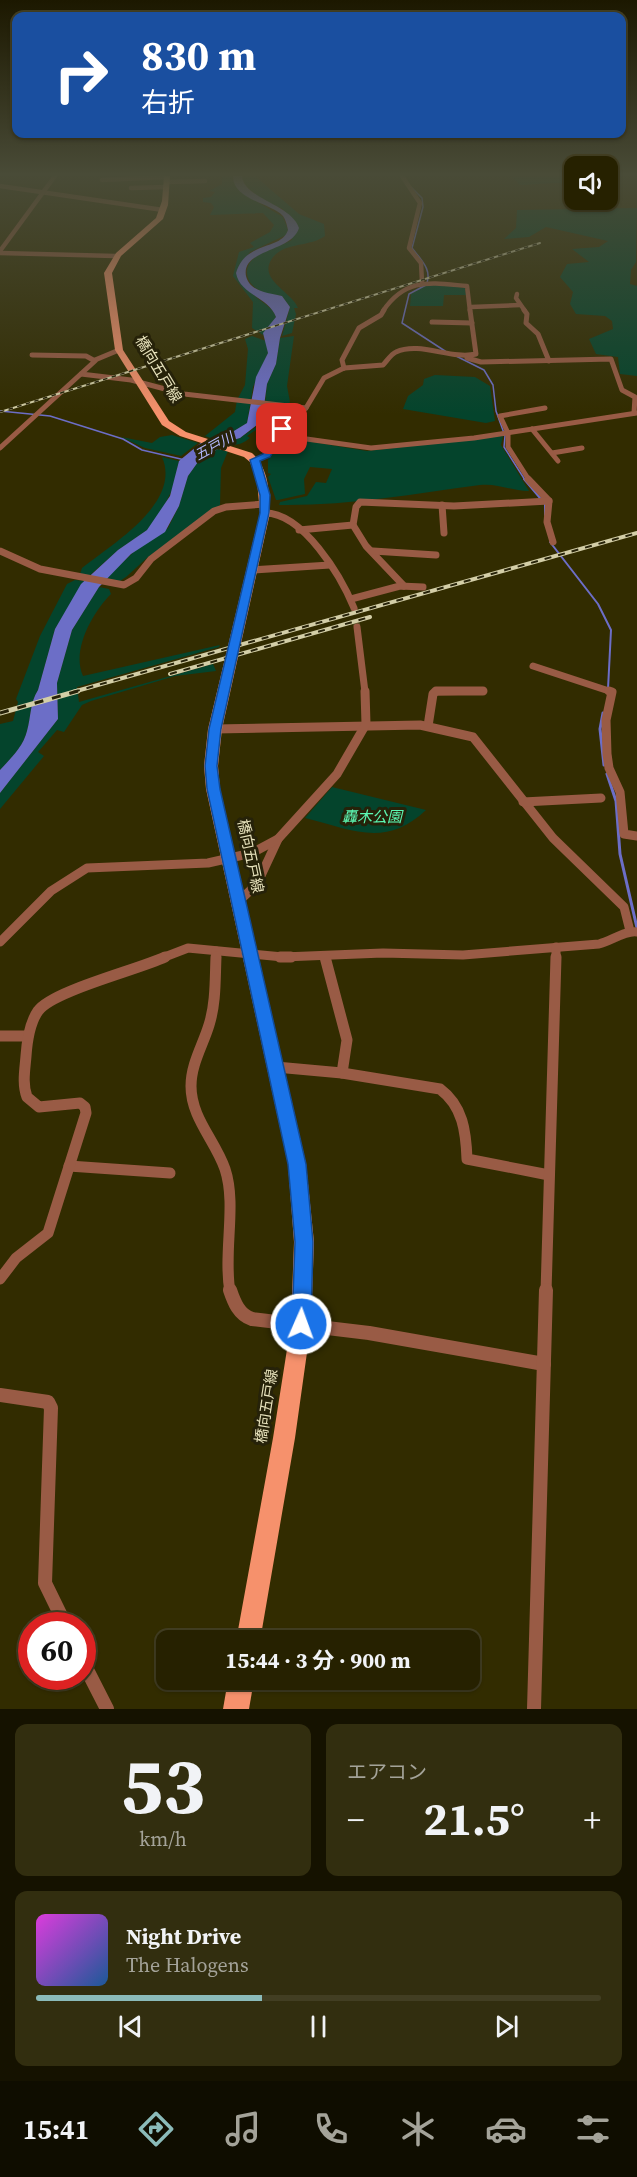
<!DOCTYPE html>
<html lang="ja">
<head>
<meta charset="utf-8">
<style>
	:root { --surface:#262100; --page:#322e0f; --text:#f1f3f6; --muted:#a4a399; --line:#423e22; --accent:#8bbbb9 }
	body { margin:0; font-family:"Source Serif 4","Noto Sans JP",serif; background:var(--page); color:var(--text); height:100vh; display:flex; flex-direction:column; font-size:22px; white-space:nowrap }
	* { box-sizing:border-box; margin:0 }
	p { font-size:20px; color:var(--muted) }
	.icon { flex:none; width:33px; height:33px; fill:none; stroke:currentColor; stroke-width:2; stroke-linecap:round; stroke-linejoin:round }
	.map { position:relative; height:1709px; overflow:hidden }
	.details { display:flex; flex-direction:column; gap:15px; padding:15px; background:#151200; flex:1 }
	.details>* { flex:none }
	.banner { position:absolute; left:12px; top:12px; width:614px; height:126px; border-radius:12px; box-shadow:0 2px 4px #0004,0 0 0 2px var(--line); background:#1a4fa0; color:#fff; overflow:hidden }
	.buttons { position:absolute; left:564px; top:156px; display:grid; gap:12px }
	.buttons a { display:grid; place-items:center; width:54px; height:54px; border-radius:12px; background:var(--surface); box-shadow:0 2px 4px #0004,0 0 0 2px var(--line); font-size:30px }
	.speed { position:absolute; left:18px; top:1612px; display:flex; gap:12px; font-size:30px; font-weight:700; text-align:center }
	.speed>* { display:grid; place-content:center; width:78px; height:78px; border-radius:50%; background:var(--surface); box-shadow:0 2px 4px #0004,0 0 0 2px var(--line); line-height:1 }
	.speed .limit { border:9px solid #d22; background:#fff; color:#111 }
	.pin { position:absolute; display:grid; place-items:center; width:51px; height:51px; color:#fff; margin:-26px; border-radius:12px; box-shadow:0 3px 9px #0006 }
	.me { position:absolute; width:66px; margin:-33px; rotate:2deg; stroke-linejoin:round; filter:drop-shadow(0 0 4px #0008) }
	.turn { display:flex; align-items:center; gap:21px; height:126px; padding:0 30px; font-size:27px }
	.turn .icon { width:78px; height:78px; stroke-width:2.5 }
	.turn b { display:block; font-size:42px; line-height:51px }
	.big { font-size:45px; font-weight:700; line-height:1.1 }
	.details .widget { flex:1; display:flex; flex-direction:column; justify-content:center; gap:9px; min-width:0; padding:0 21px; border-radius:12px; background:var(--page) }
	.details .dial { align-items:center; gap:0 }
	.dial b { font-size:78px; line-height:1 }
	.song { display:flex; align-items:center; gap:18px }
	.cover { width:72px; height:72px; border-radius:9px; background:linear-gradient(135deg,hsl(300 70% 55%),hsl(210 70% 35%)) }
	.played { height:6px; border-radius:3px; background:linear-gradient(90deg,var(--accent) 40%,var(--line) 40%) }
	.keys { display:flex; justify-content:space-around; direction:ltr }
	.heat { display:flex; justify-content:space-between; align-items:center; font-size:33px; direction:ltr }
	.details .tiles { flex:1; display:grid; gap:15px; grid-template-columns:1fr 1fr }
	.widget:last-child { grid-column:span 2 }
	.trip { position:absolute; left:156px; top:1630px; width:324px; height:60px; border-radius:12px; background:var(--surface); box-shadow:0 2px 4px #0004,0 0 0 2px var(--line); font-weight:700; line-height:60px; text-align:center }
	.menu { display:flex; height:96px; justify-content:space-around; align-items:center; background:#0f0d00; color:var(--muted) }
	.menu .icon { width:42px; height:42px }
	.menu .on { color:var(--accent) }
	.menu b { font-size:27px; color:var(--text) }
	.map>svg:first-child { display:block }
	.green { fill:#04442c }
	.water { fill:#6c6ec7 }
	.lines { fill:none; stroke-linecap:round; stroke-linejoin:round }
	.stream-far2 { stroke:#6c6ec7; stroke-width:1.5 }
	.stream-far1 { stroke:#6c6ec7; stroke-width:2 }
	.stream { stroke:#6c6ec7; stroke-width:3 }
	.street-tunnel { stroke:#4d471c; stroke-width:7; stroke-dasharray:7 4; stroke-linecap:butt }
	.street-far5 { stroke:#995b45; stroke-width:4.5 }
	.street-far4 { stroke:#995b45; stroke-width:5 }
	.street-far3 { stroke:#995b45; stroke-width:7 }
	.street-far2 { stroke:#995b45; stroke-width:9 }
	.street-far1 { stroke:#995b45; stroke-width:11 }
	.street { stroke:#995b45; stroke-width:14 }
	.primary { fill:#f6916c; fill-rule:evenodd }
	.rail-far2-casing { stroke:#d3cea7; stroke-width:2 }
	.rail-far1-casing { stroke:#d3cea7; stroke-width:4 }
	.rail-casing { stroke:#d3cea7; stroke-width:5 }
	.rail-far2 { stroke:#262209; stroke-width:1.5; stroke-dasharray:4.5; stroke-linecap:butt }
	.rail-far1 { stroke:#262209; stroke-width:2; stroke-dasharray:7; stroke-linecap:butt }
	.rail { stroke:#262209; stroke-width:3; stroke-dasharray:9; stroke-linecap:butt }
	.route { fill:#1a73e8; stroke:#114b97; stroke-width:1.5 }
	.labels { text-anchor:middle; dominant-baseline:central; stroke-width:6; stroke-linejoin:round; paint-order:stroke }
	.far-water-label { font-size:14px; font-style:italic; fill:#b2b7fd; stroke:#262209 }
	.street-label { font-size:15px; fill:#e8e3bd; stroke:#262209 }
	.park-label { font-size:15px; font-style:italic; fill:#5cf8b3; stroke:#262209 }
</style>
</head>
<body>
<div class="map">
<svg width="637" height="1709" viewBox="0 0 637 1709">
	<rect width="100%" height="100%" fill="#322c00"/>
	<g class="green">
		<path d="M218,176H233L232,179L244,194L283,217L288,230L286,235L250,252L236,273C242,281 248,290 255,296C263,304 272,306 276,317L263,335L252,328L253,302L233,276L239,252L254,247L250,243L270,232L274,225L263,213L210,215L214,207L211,203L203,202V198L211,197L215,192L209,191L222,184V177Z"/>
		<path d="M242,176H255L299,214L324,224L325,236C309,248 280,241 270,262C261,281 293,293 298,308H294L296,314L292,333L282,336L290,307L282,296C276,294 268,295 263,292C245,285 241,266 257,256C268,249 281,246 292,240L283,209C270,204 243,190 242,176Z"/>
		<path d="M574,176V182L520,185L512,177Z"/>
		<path d="M637,208L636,262L631,270L630,284L637,286V376L620,374L618,357L596,354L589,339L613,329L612,321L605,316L576,314L570,304L573,292L560,277L567,264L589,262L572,249L599,247L608,241L546,227L529,237L504,239L516,228L517,210Z"/>
		<path d="M430,283L465,288L466,295H444L443,306H410L411,294Z"/>
		<path d="M252,336L266,341L268,353L253,387L247,423L224,437L213,439L205,436L235,412L237,400L245,385L248,349L245,339Z"/>
		<path d="M294,336L287,386L290,402L276,416L247,436L250,438C241,445 236,446 225,443L240,438L256,427L264,413L267,384L276,364L280,338Z"/>
		<path d="M435,375L475,377L490,386L495,421L486,423L403,409L408,396L423,385L424,379Z"/>
		<path d="M172,435L198,443L181,456L145,448L121,437L152,443L160,437Z"/>
		<path d="M503,436L501,445L529,491C511,491 497,483 480,485C412,494 347,506 279,505L280,502L307,496L316,482L326,483L332,469L310,467L304,479L305,494L278,500H276L268,477L271,474L268,473V460L276,446L289,447L294,439L367,451Z"/>
		<path d="M216,449L228,451L221,468L220,505L148,557L126,577L120,581L106,578L138,548L168,528L179,506L188,476L198,462Z"/>
		<path d="M162,457L179,461L172,490L161,512L147,530L118,550L89,576L80,574L82,568C112,544 182,503 162,457Z"/>
		<path d="M75,580L84,581L55,629L38,690C30,702 31,717 27,731C23,747 11,758 0,770V724L13,721L18,702L16,699L40,636L67,584Z"/>
		<path d="M99,587L109,589L111,594C93,612 71,650 83,676L220,645L219,647L77,687L79,702L213,664L216,671L175,676L91,701L82,705L64,732L57,730L38,752L44,756L0,809V793L58,719L57,683L72,630Z"/>
		<path d="M332,787L426,810C386,848 353,830 305,818Z"/>
	</g>
	<path class="water" d="M233,176H242C244,199 291,204 299,228C292,252 241,249 246,276C250,292 269,293 282,296L290,307L280,338L276,364L267,384L262,421L240,438L230,441L198,462L188,476L179,506L165,532L131,554L99,587L72,630L57,683L58,719L0,793V770C11,758 23,747 27,731C31,717 30,702 38,690L55,629L81,584L118,550L147,530L170,496L179,461L202,442L224,437L247,423L256,377L268,353L263,333L276,317C269,297 240,295 236,273C246,240 281,251 288,230C287,226 286,220 283,216C271,203 233,200 233,176Z"/>
	<g class="lines">
		<g class="stream-far2">
			<path d="M412,188L422,198L423,207L412,248C421,260 433,270 426,285L409,294L402,323L445,351"/>
			<path d="M456,356L484,370L493,385L496,411L505,436L504,447L525,480"/>
			<path d="M0,411L50,416L123,439L142,450L185,460"/>
		</g>
		<g class="stream-far1">
			<path d="M524,479L545,504V515"/>
			<path d="M550,542L598,604L611,630L608,689"/>
		</g>
		<g class="stream">
			<path d="M603,713L600,729L604,765"/>
			<path d="M607,774L616,801L620,854L637,928"/>
		</g>
		<path class="street-tunnel" d="M354,608L357,627"/>
		<g class="street-far5">
			<path d="M402,176L420,203L409,248L421,263L422,282"/>
			<path d="M102,180L167,177"/>
			<path d="M166,182L205,181"/>
			<path d="M0,186L163,210"/>
			<path d="M131,188L166,187"/>
			<path d="M0,251L55,176"/>
			<path d="M0,253L115,256"/>
			<path d="M517,294L516,298L525,311"/>
			<path d="M471,307L520,305"/>
			<path d="M383,311C406,277 431,283 467,286L470,311"/>
		</g>
		<g class="street-far4">
			<path d="M524,310L527,314L526,323L538,334L549,361"/>
			<path d="M432,322L472,323"/>
			<path d="M467,358L481,362L611,359L622,390L635,397L634,413"/>
			<path d="M95,360L119,350"/>
			<path d="M344,368L342,360L359,328L381,315L384,310"/>
			<path d="M344,368L383,365C387,361 391,354 396,352C420,341 451,360 476,354L470,310"/>
			<path d="M81,374L131,380L184,394L306,408"/>
			<path d="M532,429L558,461"/>
			<path d="M278,435L371,448L474,438L637,413"/>
			<path d="M0,448L95,361L86,356L32,355"/>
			<path d="M552,453L582,448"/>
			<path d="M255,460L267,455L282,429L306,408L324,378L344,368"/>
			<path d="M529,480L508,447V433L500,416L545,408"/>
		</g>
		<g class="street-far3">
			<path d="M528,479L549,501L547,522L553,542"/>
			<path d="M442,505L444,533"/>
			<path d="M265,513C303,513 341,576 354,608"/>
			<path d="M353,525L356,507L360,502L454,506L549,501"/>
			<path d="M299,530L353,525L366,546L404,586"/>
			<path d="M0,551L40,569L124,585L136,578L151,559L214,511L226,507L265,504"/>
			<path d="M373,551L436,555"/>
			<path d="M252,570L330,565"/>
			<path d="M351,599L400,586L423,587"/>
			<path d="M357,627L365,692"/>
			<path d="M533,666L612,692"/>
			<path d="M435,692L483,691"/>
		</g>
		<g class="street-far2">
			<path d="M609,691L612,692L606,720L607,754L609,768L620,792L624,834L637,836"/>
			<path d="M428,726L433,694L436,691H483"/>
			<path d="M215,729L420,725L473,737L553,838L624,907L630,931"/>
			<path d="M523,802L601,798"/>
			<path d="M238,902L257,884L278,839"/>
			<path d="M0,942L51,891L87,868L208,863L252,853L278,839L337,774L366,724L365,691"/>
			<path d="M325,956L326,958"/>
			<path d="M162,958L188,948L283,957L383,953L463,955L599,944C611,941 626,930 637,932"/>
			<path d="M216,958V951"/>
			<path d="M556,958V947"/>
		</g>
		<g class="street-far1">
			<path d="M216,957C215,979 216,1003 209,1025C203,1045 191,1064 191,1086C191,1118 215,1140 225,1169C237,1205 223,1252 230,1292"/>
			<path d="M280,957H291"/>
			<path d="M325,957L347,1040L342,1073"/>
			<path d="M0,1036H28"/>
			<path d="M276,1067L342,1073L440,1089C463,1106 466,1132 467,1159L549,1175"/>
			<path d="M69,1166L170,1173"/>
			<path d="M0,1279L16,1258L48,1233L86,1113L85,1107L80,1103L39,1107L27,1097C22,1084 25,1069 26,1056C27,1041 29,1024 38,1011C52,991 137,970 165,957"/>
			<path d="M546,1292L556,957"/>
		</g>
		<g class="street">
			<path d="M230,1290C234,1302 239,1315 252,1319L369,1333L544,1364"/>
			<path d="M0,1395L48,1402L51,1408L45,1583L66,1626"/>
			<path d="M82,1660L107,1709"/>
			<path d="M534,1709L546,1290"/>
		</g>
		<g class="primary">
			<path d="M164,176H170L168,205L163,219L121,256L112,273L123,350L169,421L186,432L252,453C269,469 269,490 270,513L222,729L218,766L220,789L306,1164L314,1242L311,1324L295,1438L260,1641H236L273,1438L291,1324L294,1242L288,1164L206,789L204,766L208,729L260,513L257,481L250,462L244,457L180,436L162,425L115,350L104,273L116,253L156,218L162,201Z"/>
			<path d="M228,1680H254L249,1709H223Z"/>
		</g>
		<defs>
			<path id="rail-far2" d="M0,412L540,243"/>
			<g id="rail-far1">
				<path d="M170,674L370,617"/>
				<path d="M73,692L637,533"/>
			</g>
			<path id="rail" d="M0,713L78,691"/>
		</defs>
		<use href="#rail-far2" class="rail-far2-casing"/>
		<use href="#rail-far1" class="rail-far1-casing"/>
		<use href="#rail" class="rail-casing"/>
		<use href="#rail-far2" class="rail-far2"/>
		<use href="#rail-far1" class="rail-far1"/>
		<use href="#rail" class="rail"/>
	</g>
	<linearGradient id="sky" x2="0" y2="1"><stop stop-color="#1c1800"/><stop offset="0.42" stop-color="#494b37"/><stop offset="1" stop-color="#494b37" stop-opacity="0"/></linearGradient>
	<rect width="637" height="415" fill="url(#sky)"/>
	<path class="route" d="M279,427L286,429L270,457L260,461L270,495L269,513L221,729L217,766L220,789L306,1164L313,1242L311,1324L308,1331L301,1334L294,1331L292,1324L295,1242L288,1164L207,789L205,766L209,729L260,513V495L250,460L263,454Z"/>
	<g class="labels">
		<g class="far-water-label">
			<text transform="translate(214 446) rotate(-29)">五戸川</text>
		</g>
		<g class="street-label">
			<text transform="translate(159 369) rotate(59)">橋向五戸線</text>
			<text transform="translate(251 856) rotate(78)">橋向五戸線</text>
			<text transform="translate(266 1406) rotate(-81)">橋向五戸線</text>
		</g>
		<g class="park-label">
			<text x="372" y="816">轟木公園</text>
		</g>
	</g>
</svg>
<div class="buttons">
<a><svg class="icon" aria-label="sound" viewBox="0 0 24 24"><path d="M4 9h4l5-4v14l-5-4H4zM17 9q2 3 0 6"/></svg></a>
</div>
<div class="speed"><div class="limit">60</div></div>
<div class="pin" style="left:282px;top:429px;background:#d93025"><svg class="icon" aria-label="arrive" viewBox="0 0 24 24"><path d="M6 21V4h12l-3 4 3 4H6"/></svg></div>
<svg class="me" style="left:301px;top:1324px" viewBox="-20 -20 40 40"><circle r="17" fill="#1a73e8" stroke="#fff" stroke-width="3"/><path d="M0-11L8 9 0 5-8 9z" fill="#fff"/></svg>
<div class="trip">15:44 · 3 分 · 900 m</div>
<div class="banner">
<div class="turn"><svg class="icon" aria-label="right" viewBox="0 0 24 24"><path d="M7 20v-9h11M14 6l5 5-5 5"/></svg><div><b>830 m</b>右折</div></div>
</div>
</div>
<section class="details">
<div class="tiles">
<div class="widget dial"><b>53</b><p>km/h</p></div>
<div class="widget"><p>エアコン</p>
<div class="heat"><a>−</a><b class="big">21.5°</b><a>+</a></div>
</div>
<div class="widget">
<div class="song"><i class="cover"></i><div><b>Night Drive</b><p>The Halogens</p></div></div>
<div class="played"></div>
<div class="keys"><svg class="icon" aria-label="previous" viewBox="0 0 24 24"><path d="M18 5L8 12l10 7zM5 5v14"/></svg><svg class="icon" aria-label="pause" viewBox="0 0 24 24"><path d="M8 5v14M16 5v14"/></svg><svg class="icon" aria-label="next" viewBox="0 0 24 24"><path d="M6 5l10 7-10 7zM19 5v14"/></svg></div>
</div>
</div>
</section>
<nav class="menu">
<b>15:41</b>
<svg class="icon on" aria-label="directions" viewBox="0 0 24 24"><path d="M12 3l9 9-9 9-9-9zM9 14v-3h6M13 9l2 2-2 2"/></svg>
<svg class="icon" aria-label="music" viewBox="0 0 24 24"><path d="M9 18V5l10-2v13"/><circle cx="6" cy="18" r="3"/><circle cx="16" cy="16" r="3"/></svg>
<svg class="icon" aria-label="phone" viewBox="0 0 24 24"><path d="M5 4h4l2 5-3 2q2 4 5 5l2-3 5 2v4C11 20 4 13 5 4z"/></svg>
<svg class="icon" aria-label="climate" viewBox="0 0 24 24"><path d="M12 3v18M4 7l16 10M4 17L20 7"/></svg>
<svg class="icon" aria-label="car" viewBox="0 0 24 24"><path d="M5 17H2v-5l4-1 3-4h7l3 4 3 1v5h-3M9 17h6M6 11h13"/><circle cx="7" cy="17" r="2"/><circle cx="17" cy="17" r="2"/></svg>
<svg class="icon" aria-label="filters" viewBox="0 0 24 24"><path d="M4 7h16M4 17h16"/><circle cx="9" cy="7" r="2"/><circle cx="15" cy="17" r="2"/></svg>
</nav>
</body>
</html>
